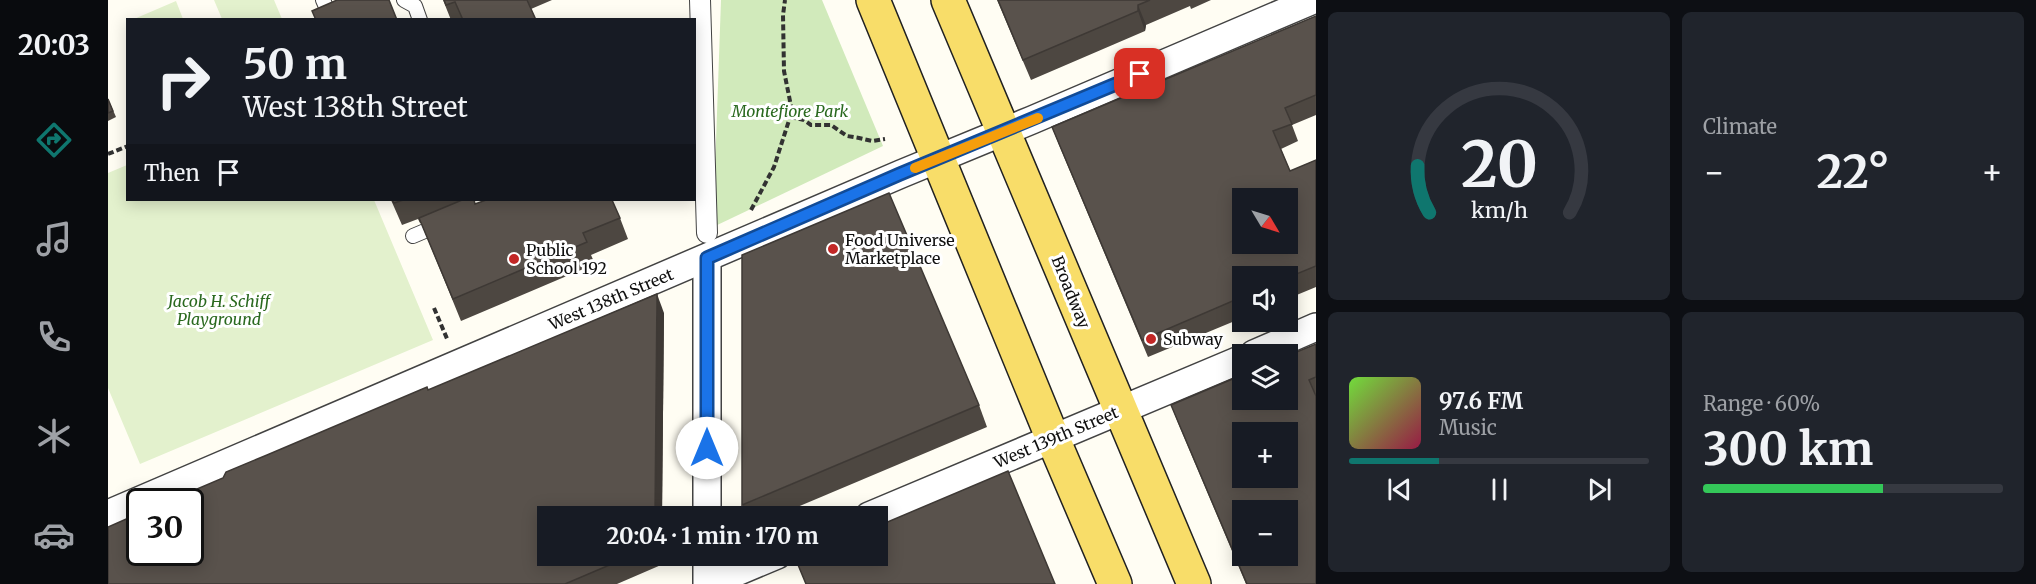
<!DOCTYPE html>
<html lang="en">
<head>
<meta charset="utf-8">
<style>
	:root { --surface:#171b24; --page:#20242c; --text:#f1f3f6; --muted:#9ea1a6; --line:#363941; --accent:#0f766e }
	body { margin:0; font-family:Merriweather,serif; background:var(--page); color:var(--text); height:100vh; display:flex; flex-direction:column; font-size:22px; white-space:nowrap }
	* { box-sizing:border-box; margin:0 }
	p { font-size:20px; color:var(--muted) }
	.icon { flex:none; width:33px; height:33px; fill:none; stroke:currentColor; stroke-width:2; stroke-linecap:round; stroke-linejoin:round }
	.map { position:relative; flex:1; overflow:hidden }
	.details { display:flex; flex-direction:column; gap:12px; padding:12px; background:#0d0f14; width:720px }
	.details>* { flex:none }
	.banner { position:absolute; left:18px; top:18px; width:570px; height:183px; border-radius:0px; box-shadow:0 3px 15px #0003; background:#171b24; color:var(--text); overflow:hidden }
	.needle { width:39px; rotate:128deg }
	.buttons { position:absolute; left:1124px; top:188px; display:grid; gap:12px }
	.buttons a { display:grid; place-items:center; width:66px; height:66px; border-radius:0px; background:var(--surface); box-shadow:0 3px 15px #0003; font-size:30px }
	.speed { position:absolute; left:18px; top:488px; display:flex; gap:12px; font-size:30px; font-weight:700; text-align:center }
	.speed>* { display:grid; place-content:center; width:78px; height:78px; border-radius:50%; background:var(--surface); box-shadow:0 3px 15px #0003; line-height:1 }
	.speed .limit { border:3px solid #111; border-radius:9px; background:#fff; color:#111 }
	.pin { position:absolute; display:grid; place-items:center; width:51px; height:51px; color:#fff; margin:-26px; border-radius:12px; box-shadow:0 3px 9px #0006 }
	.me { position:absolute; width:66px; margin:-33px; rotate:0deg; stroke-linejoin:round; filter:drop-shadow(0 0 4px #0008) }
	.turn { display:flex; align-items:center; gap:21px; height:126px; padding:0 18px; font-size:27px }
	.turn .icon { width:78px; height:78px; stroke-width:2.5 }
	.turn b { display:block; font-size:42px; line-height:51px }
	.then { display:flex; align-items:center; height:57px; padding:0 18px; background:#0003; gap:12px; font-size:22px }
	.big { font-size:45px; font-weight:700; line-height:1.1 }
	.details .widget { flex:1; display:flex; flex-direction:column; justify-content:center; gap:9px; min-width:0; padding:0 21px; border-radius:9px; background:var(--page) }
	.details .dial { align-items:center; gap:0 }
	.dial svg { height:156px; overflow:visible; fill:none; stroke:var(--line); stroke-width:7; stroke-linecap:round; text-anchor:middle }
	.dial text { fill:var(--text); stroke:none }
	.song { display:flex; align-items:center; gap:18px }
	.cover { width:72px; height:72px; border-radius:9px; background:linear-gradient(135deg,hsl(100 70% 55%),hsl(340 70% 35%)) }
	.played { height:6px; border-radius:3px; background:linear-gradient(90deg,var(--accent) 30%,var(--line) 30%) }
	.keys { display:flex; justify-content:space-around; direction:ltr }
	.heat { display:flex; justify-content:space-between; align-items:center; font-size:33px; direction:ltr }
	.charge { height:9px; border-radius:4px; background:linear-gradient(90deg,#34c759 60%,var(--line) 0) }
	.details .tiles { flex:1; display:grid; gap:12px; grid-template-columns:repeat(2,1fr) }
	.trip { position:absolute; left:429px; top:506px; width:351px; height:60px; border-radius:0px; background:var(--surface); box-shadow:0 3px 15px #0003; font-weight:700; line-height:60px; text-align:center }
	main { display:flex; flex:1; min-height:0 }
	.tabs { display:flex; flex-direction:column; width:108px; justify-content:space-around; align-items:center; background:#090b0e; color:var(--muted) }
	.tabs .icon { width:42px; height:42px }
	.tabs .selected { color:var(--accent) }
	.tabs b { font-size:27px; color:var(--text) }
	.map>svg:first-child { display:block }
	.green { fill:#d1eabb }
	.pitch { fill:#e3f1cd }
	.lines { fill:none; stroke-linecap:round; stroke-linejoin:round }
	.service-casing { stroke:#434343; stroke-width:16 }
	.pedestrian-casing { stroke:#434343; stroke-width:22 }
	.minor-casing { stroke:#434343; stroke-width:30 }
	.primary-casing { stroke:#212121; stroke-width:36 }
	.path { stroke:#323232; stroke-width:4; stroke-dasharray:6 3; stroke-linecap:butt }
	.service { stroke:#fff; stroke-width:14 }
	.pedestrian { stroke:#fff; stroke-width:20 }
	.minor { stroke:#fff; stroke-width:27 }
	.primary { stroke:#f8dd69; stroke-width:33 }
	.wall { fill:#4d4741 }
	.shaded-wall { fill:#3e3935 }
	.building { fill:#59524c; stroke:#3e3935; stroke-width:1.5; fill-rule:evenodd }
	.route-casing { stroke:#114b97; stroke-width:15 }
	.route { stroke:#1a73e8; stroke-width:10 }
	.slow { stroke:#f59e0b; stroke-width:10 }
	.poi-dot { fill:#c22726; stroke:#fff; stroke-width:2 }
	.labels { text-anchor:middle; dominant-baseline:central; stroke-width:6; stroke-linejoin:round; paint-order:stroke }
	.park-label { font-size:16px; font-style:italic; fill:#2a691f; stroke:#fff }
	.poi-label { font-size:16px; fill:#101010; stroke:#fff; text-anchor:start }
	.street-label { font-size:16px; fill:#101010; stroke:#fff }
</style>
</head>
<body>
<main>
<nav class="tabs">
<b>20:03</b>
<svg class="icon selected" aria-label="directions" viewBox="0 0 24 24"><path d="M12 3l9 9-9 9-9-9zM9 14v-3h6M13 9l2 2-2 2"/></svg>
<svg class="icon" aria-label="music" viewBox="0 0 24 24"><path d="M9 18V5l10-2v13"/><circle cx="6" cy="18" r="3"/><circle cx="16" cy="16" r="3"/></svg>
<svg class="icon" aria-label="phone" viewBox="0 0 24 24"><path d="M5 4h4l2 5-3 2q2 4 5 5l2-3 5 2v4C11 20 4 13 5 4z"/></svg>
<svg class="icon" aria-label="climate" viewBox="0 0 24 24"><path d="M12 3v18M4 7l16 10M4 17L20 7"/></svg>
<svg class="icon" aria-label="car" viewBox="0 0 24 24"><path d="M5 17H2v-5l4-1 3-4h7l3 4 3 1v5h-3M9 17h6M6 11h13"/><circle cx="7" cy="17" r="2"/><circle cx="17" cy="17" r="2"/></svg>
</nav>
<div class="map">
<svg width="1208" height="584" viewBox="0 0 1208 584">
	<rect width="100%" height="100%" fill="#fffdf3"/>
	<path class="green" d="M613,0H714L775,146L605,227Z"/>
	<g class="pitch">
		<path d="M106,0H166L174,19H114Z"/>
		<path d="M68,1L75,19H26Z"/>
		<path d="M19,165L20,200H266L325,340L32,464L0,388V173Z"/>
	</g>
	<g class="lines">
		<defs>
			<g id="service">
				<path d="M215,0L222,16L260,0"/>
				<path d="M296,0L307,6L312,20"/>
				<path d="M305,236L331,225"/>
			</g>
			<path id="pedestrian" d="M592,0L599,233"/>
			<g id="minor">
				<path d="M1146,354L1208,327"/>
				<path d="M0,514L793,174L924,120L1205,0"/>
				<path d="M599,516V258"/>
				<path d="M761,516L1134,359"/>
				<path d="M599,555V584"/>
				<path d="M600,584L669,555"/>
			</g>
			<g id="primary">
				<path d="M765,0L945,439L1007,584"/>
				<path d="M840,0L1086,584"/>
			</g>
		</defs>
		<use href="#service" class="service-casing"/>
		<use href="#pedestrian" class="pedestrian-casing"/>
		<use href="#minor" class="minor-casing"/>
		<use href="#primary" class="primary-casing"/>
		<g class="path">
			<path d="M682,117L696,120L703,125H723L739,136L751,138L764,141L777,139"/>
			<path d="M0,154L20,146"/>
			<path d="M643,210L666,167L684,111L676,71L675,15L677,0"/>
			<path d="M326,308L340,341"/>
		</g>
		<use href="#service" class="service"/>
		<use href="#pedestrian" class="pedestrian"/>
		<use href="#minor" class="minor"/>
		<use href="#primary" class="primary"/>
	</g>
	<g class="wall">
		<path d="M335,0H444L423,9L428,20H343Z"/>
		<path d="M889,0H1103L1083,9L1082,6L1038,25L1037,31L923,80Z"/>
		<path d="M1208,16V115L1184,125L1190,141L1173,149L1182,171L1208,160V287L1179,299V276H1134V318L1040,357L951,145L944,127Z"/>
		<path d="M0,99L8,117L0,121Z"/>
		<path d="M283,200H366L367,204L512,218L520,239L483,255L487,264L353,321L313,223H312L310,219L294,225Z"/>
		<path d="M556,313L554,516H440V555H553V565L509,584H0Z"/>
		<path d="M1208,344V584H1138L1070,423L1063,405Z"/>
		<path d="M871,405L879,427L668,516H638L634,505Z"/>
	</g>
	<g class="shaded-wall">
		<path d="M1030,5L1038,25L1037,31L1030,11Z"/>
		<path d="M549,294L556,313L554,516H547Z"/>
		<path d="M550,555H553V565Z"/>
	</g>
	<g class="building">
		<path d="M229,0H281L289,20H208L204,11Z"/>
		<path d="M336,0H419L428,20H355L347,2L338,5Z"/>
		<path d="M890,0H1042L1030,5V11L915,60Z"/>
		<path d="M1208,16V95L1177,108L1184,124L1165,131L1182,171L1208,160V266L1179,278V276H1134V297L1034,340L944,127ZM1134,198H1179V243H1134Z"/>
		<path d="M0,99L5,111L0,113Z"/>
		<path d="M781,193L871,405L634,505V255Z"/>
		<path d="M284,200H295L286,203Z"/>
		<path d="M354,200H366L367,204L378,200H504L512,218L475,233L479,242L345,299L311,218Z"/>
		<path d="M549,294L547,516H440V555H525L457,584H0V527L32,513V552H82V501H61L115,478L118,472L159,455L319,387L320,390Z"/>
		<path d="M1208,344V377L1201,380L1208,396V584H1139L1063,405L1134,375V399H1179V356ZM1134,432H1179V477H1134ZM1134,510H1179V555H1134Z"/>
		<path d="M900,471L947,584H698L688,560L700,555H770V526Z"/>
	</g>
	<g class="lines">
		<defs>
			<path id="route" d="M599,448V258L792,174L1032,74"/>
		</defs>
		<use href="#route" class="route-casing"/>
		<use href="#route" class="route"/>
		<path class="slow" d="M807,168L930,118"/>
	</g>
	<g class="poi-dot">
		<circle cx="725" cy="249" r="6"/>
		<circle cx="406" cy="259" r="6"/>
		<circle cx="1043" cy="339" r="6"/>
	</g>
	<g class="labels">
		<g class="park-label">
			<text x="682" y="111">Montefiore Park</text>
			<text x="111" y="301">Jacob H. Schiff<tspan x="111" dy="18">Playground</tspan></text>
		</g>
		<g class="poi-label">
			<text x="737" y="240">Food Universe<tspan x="737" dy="18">Marketplace</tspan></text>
			<text x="418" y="250">Public<tspan x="418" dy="18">School 192</tspan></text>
			<text x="1055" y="339">Subway</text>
		</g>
		<g class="street-label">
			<text transform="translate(963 292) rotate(68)">Broadway</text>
			<text transform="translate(503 299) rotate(-23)">West 138th Street</text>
			<text transform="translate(948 437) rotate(-23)">West 139th Street</text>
		</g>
	</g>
</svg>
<div class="buttons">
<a><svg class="needle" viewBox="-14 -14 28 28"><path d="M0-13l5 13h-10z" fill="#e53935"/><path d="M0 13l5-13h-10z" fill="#9ea1a6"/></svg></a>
<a><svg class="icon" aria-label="sound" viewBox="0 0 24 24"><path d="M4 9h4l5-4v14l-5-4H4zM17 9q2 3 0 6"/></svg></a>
<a><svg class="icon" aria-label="layers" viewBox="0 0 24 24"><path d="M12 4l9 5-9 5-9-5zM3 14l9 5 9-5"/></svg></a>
<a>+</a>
<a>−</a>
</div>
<div class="speed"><div class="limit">30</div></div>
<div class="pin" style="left:1032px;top:74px;background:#d93025"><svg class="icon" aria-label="arrive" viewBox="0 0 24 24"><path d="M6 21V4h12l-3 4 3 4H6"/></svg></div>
<svg class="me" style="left:599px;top:448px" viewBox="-20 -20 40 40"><circle r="19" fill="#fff"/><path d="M0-13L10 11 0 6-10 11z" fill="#1a73e8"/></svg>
<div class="trip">20:04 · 1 min · 170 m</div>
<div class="banner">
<div class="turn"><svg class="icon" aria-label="right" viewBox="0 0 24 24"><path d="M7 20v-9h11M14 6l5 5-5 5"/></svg><div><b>50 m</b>West 138th Street</div></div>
<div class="then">Then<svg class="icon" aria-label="arrive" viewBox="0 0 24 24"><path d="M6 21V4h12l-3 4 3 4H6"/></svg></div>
</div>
</div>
<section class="details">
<div class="tiles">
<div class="widget dial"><svg viewBox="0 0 100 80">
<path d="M14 69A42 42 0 1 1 86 69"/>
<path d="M14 69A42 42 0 0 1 8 45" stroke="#0f766e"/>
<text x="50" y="56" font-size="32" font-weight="700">20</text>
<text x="50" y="72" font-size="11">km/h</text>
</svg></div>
<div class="widget"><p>Climate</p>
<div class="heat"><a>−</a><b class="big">22°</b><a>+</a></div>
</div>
<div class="widget">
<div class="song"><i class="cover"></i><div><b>97.6 FM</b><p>Music</p></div></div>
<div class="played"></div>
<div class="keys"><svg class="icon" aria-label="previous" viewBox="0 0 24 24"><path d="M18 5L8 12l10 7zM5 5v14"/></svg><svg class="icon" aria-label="pause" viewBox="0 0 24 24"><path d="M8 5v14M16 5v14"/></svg><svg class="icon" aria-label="next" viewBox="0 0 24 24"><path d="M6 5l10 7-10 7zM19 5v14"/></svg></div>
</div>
<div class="widget"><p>Range · 60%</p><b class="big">300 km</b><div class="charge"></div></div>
</div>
</section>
</main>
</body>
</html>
